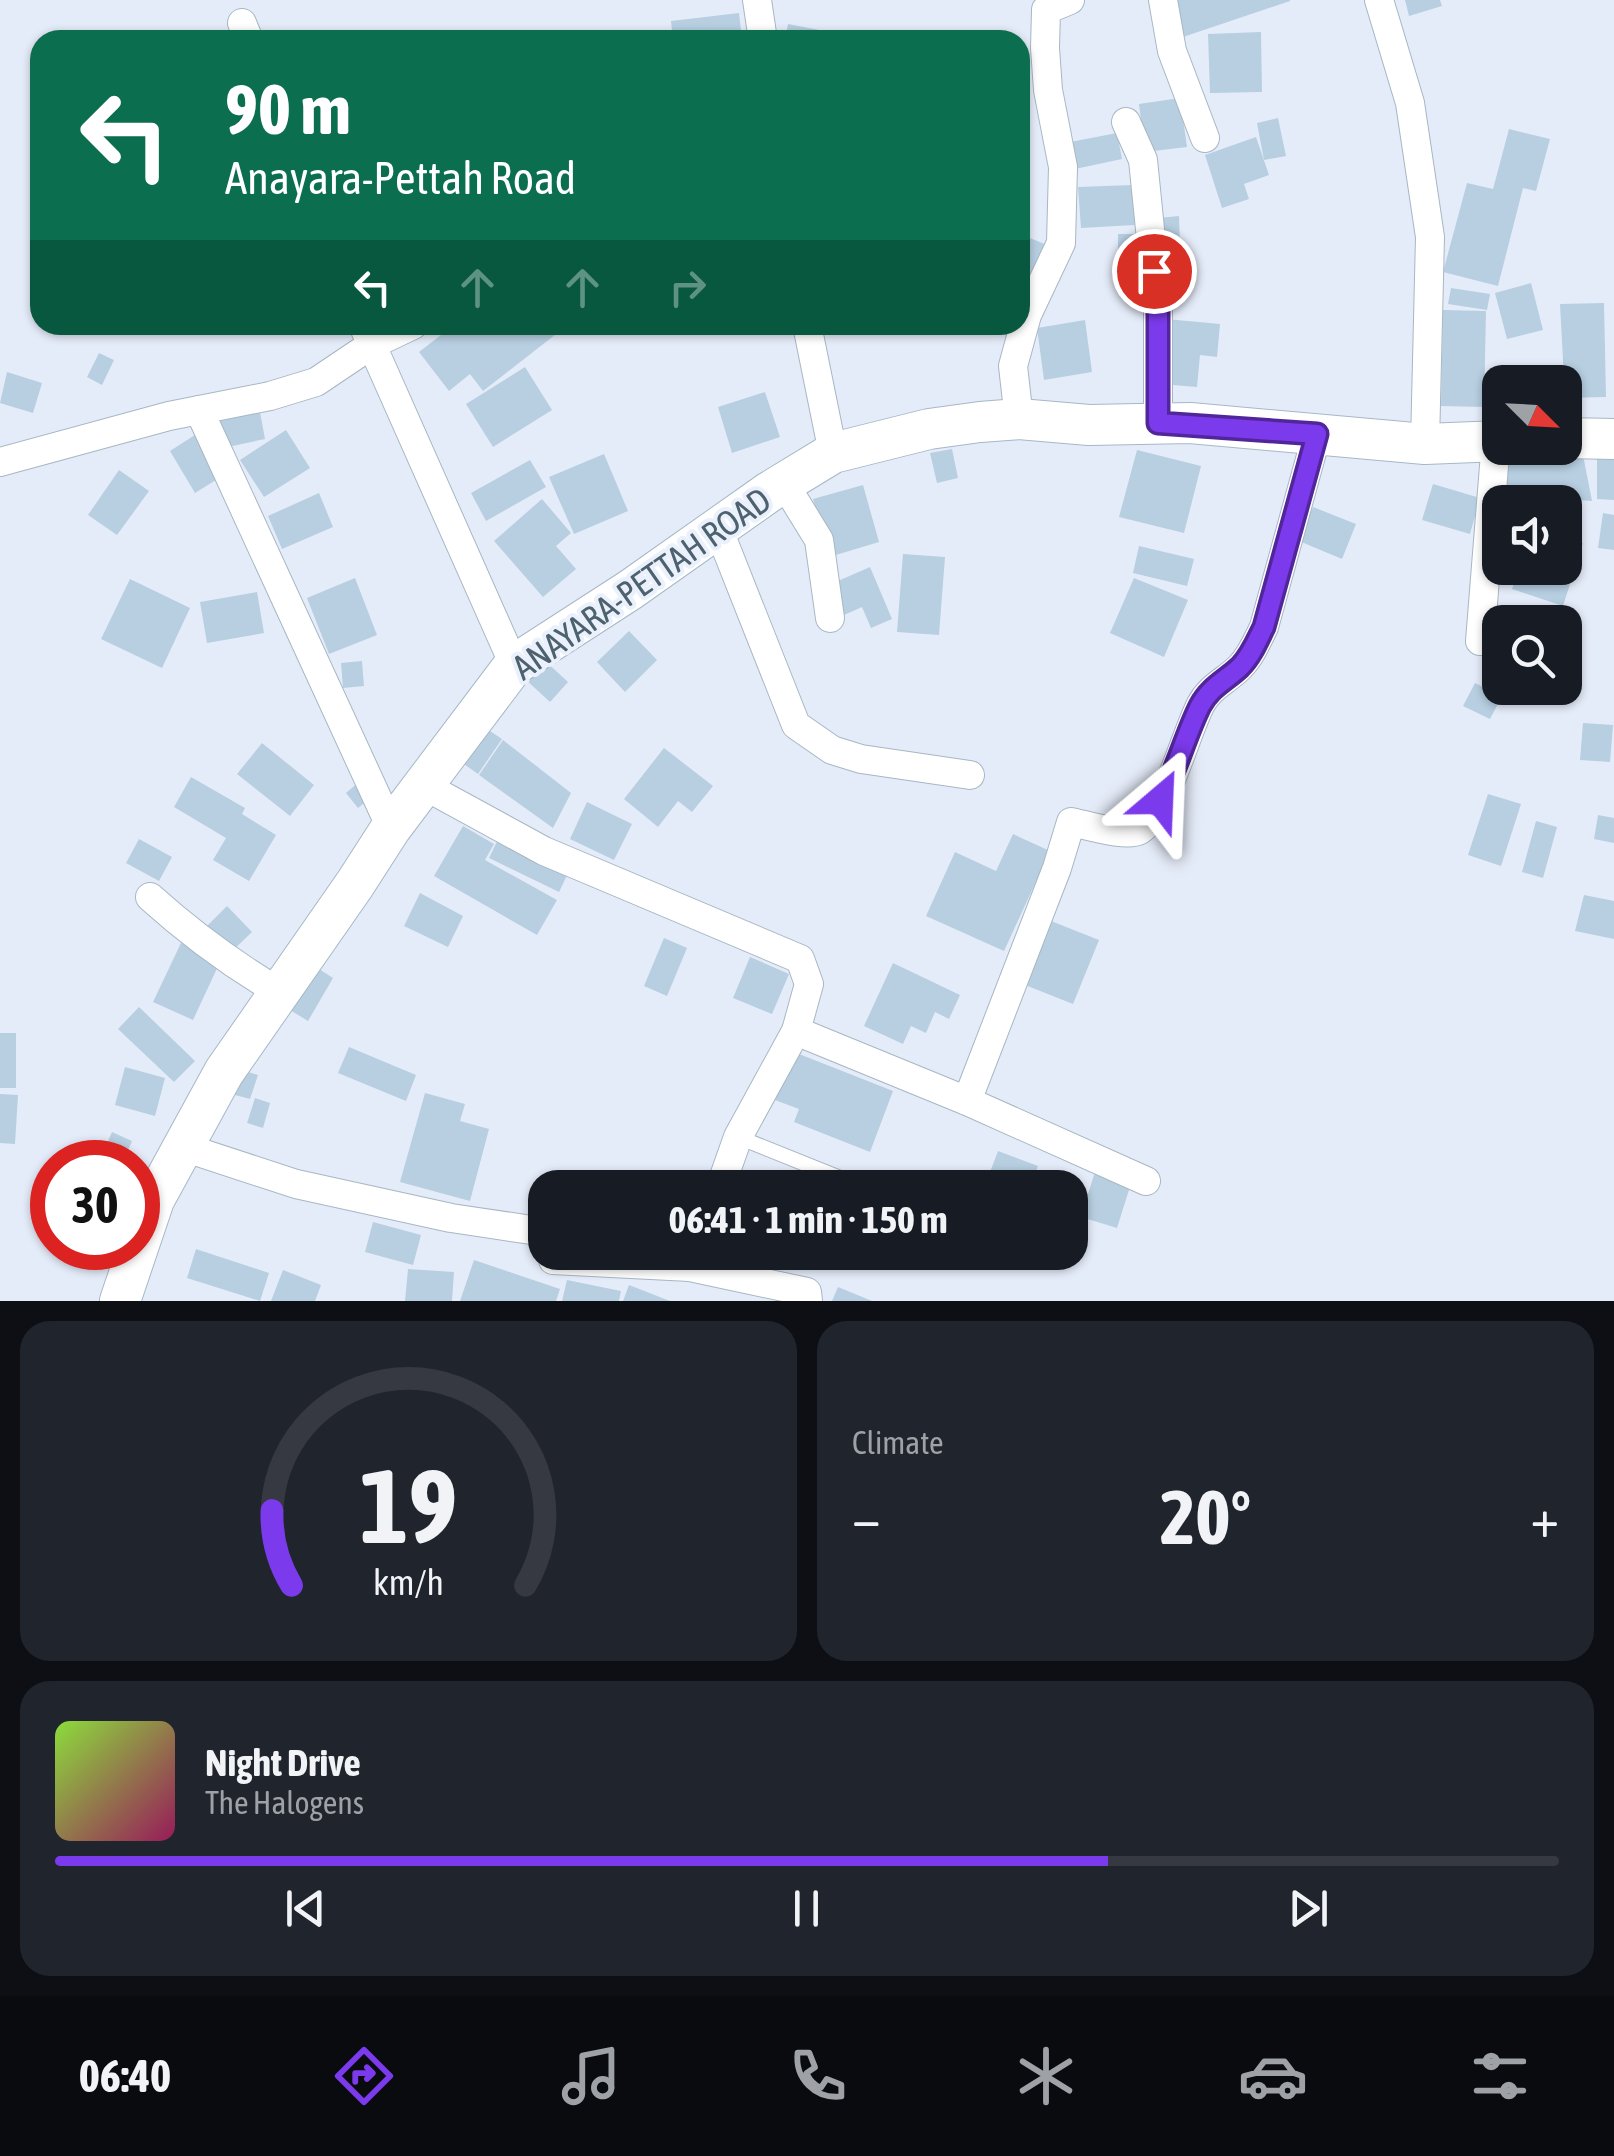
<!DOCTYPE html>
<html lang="en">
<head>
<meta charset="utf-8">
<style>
	:root { --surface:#171b24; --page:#20242c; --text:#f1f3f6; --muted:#9ea1a6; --line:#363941; --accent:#7c3aed }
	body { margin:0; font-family:"Asap Condensed",sans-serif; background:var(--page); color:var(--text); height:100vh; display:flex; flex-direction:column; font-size:38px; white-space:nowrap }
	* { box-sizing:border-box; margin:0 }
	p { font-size:32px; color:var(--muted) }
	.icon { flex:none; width:55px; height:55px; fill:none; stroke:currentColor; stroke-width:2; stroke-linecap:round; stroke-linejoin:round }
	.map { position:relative; height:1301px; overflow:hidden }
	.side { display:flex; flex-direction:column; gap:20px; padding:20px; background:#0d0f14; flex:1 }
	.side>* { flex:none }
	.guide { position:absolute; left:30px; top:30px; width:1000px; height:305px; border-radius:30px; box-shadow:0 2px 8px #0004; background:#0b6e4f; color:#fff; overflow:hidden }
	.needle { width:65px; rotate:114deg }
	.tools { position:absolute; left:1482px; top:365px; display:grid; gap:20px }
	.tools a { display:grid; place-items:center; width:100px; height:100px; border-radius:20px; background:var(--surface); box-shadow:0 2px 8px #0004; font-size:50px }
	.speed { position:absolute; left:30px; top:1140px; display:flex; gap:20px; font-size:50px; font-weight:700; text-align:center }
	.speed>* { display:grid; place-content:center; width:130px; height:130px; border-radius:50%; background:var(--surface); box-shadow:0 2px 8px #0004; line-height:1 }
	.speed .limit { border:15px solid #d22; background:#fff; color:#111 }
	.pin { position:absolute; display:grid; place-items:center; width:85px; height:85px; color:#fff; margin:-42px; border:5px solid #fff; border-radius:50%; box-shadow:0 2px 10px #0007 }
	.me { position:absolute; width:110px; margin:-55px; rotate:26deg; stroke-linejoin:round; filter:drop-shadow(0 0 8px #0008) }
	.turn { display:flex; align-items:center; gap:35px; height:210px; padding:0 30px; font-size:45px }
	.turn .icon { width:130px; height:130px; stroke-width:2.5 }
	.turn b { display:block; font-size:70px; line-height:85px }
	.lanes { display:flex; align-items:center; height:95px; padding:0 30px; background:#0003; justify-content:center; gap:50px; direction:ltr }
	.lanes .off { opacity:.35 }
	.big { font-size:75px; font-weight:700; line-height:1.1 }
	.side .card { flex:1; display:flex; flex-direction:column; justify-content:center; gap:15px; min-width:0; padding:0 35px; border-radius:30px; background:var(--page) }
	.side .dial { align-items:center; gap:0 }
	.dial svg { height:260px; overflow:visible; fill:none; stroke:var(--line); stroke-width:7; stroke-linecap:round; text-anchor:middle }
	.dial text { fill:var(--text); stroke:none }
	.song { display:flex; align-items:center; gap:30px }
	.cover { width:120px; height:120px; border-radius:15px; background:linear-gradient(135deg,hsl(90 70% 55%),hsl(330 70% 35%)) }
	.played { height:10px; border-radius:5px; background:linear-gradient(90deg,var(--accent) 70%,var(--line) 70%) }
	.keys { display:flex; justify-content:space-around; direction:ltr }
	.heat { display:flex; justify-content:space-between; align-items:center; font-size:55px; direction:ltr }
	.side .tiles { flex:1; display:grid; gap:20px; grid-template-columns:1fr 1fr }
	.card:last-child { grid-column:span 2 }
	.trip { position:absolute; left:528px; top:1170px; width:560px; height:100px; border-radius:30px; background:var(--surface); box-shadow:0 2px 8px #0004; font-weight:700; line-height:100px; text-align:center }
	.tabs { display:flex; height:160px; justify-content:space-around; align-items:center; background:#090b0e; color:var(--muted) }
	.tabs .icon { width:70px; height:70px }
	.tabs .active { color:var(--accent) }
	.tabs b { font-size:45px; color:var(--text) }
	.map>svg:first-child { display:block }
	.building { fill:#b7cfe1 }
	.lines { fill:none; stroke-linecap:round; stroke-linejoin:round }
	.service-casing { stroke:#a7b7c3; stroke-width:16 }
	.minor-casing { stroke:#a7b7c3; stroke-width:30 }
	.secondary-casing { stroke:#a6b8c6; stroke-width:42 }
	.service { stroke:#fff; stroke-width:14 }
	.minor { stroke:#fff; stroke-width:28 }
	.secondary { stroke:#fff; stroke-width:40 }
	.route-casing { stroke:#51269a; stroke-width:25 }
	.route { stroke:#7c3aed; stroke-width:18 }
	.labels { text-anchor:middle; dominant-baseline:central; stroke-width:8; stroke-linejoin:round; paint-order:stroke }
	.street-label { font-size:35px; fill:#4d626e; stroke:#eaf1fc }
</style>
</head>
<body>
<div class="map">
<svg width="1614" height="1301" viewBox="0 0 1614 1301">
	<rect width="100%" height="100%" fill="#e5ecf9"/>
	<g class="building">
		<path d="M1171,0H1290V1L1183,37Z"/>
		<path d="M1405,0H1440L1442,6L1409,16Z"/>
		<path d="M739,13L742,40H673L671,21Z"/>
		<path d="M788,24L861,38V40H785Z"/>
		<path d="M1261,32L1262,92L1210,93L1208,34Z"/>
		<path d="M1180,98L1187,147L1145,152L1139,104Z"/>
		<path d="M1278,118L1286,156L1264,160L1257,123Z"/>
		<path d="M1509,129L1550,139L1536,191L1523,188L1498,286L1443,272L1467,183L1493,189Z"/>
		<path d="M1117,133L1122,159L1075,169L1070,142Z"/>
		<path d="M1256,137L1269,175L1244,184L1249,199L1222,208L1205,155Z"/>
		<path d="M1020,180H1029L1027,206H1020Z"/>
		<path d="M1133,185L1135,225L1081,228L1078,187Z"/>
		<path d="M1179,216L1180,245L1160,247L1158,218Z"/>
		<path d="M1020,234L1052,247L1020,329Z"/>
		<rect x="1118" y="234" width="21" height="30"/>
		<path d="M1531,283L1543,330L1507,339L1495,293Z"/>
		<path d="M1451,288L1490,294L1487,310L1448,304Z"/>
		<path d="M1604,303L1606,397L1565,398L1560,304Z"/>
		<path d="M1443,310L1486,311L1484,407L1441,406Z"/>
		<path d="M1166,319L1220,324L1217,357L1200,355L1197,387L1160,384Z"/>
		<path d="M1085,320L1092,372L1044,380L1037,328Z"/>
		<path d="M454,325H555L560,331L483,391L470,374L449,391L419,352Z"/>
		<path d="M828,325H862V333L828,334Z"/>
		<path d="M99,353L114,360L102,385L87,377Z"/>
		<path d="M525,367L552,410L493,447L466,404Z"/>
		<path d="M7,372L42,383L33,413L0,403Z"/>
		<path d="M765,392L780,437L732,453L718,407Z"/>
		<path d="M259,407L265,439L223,448L217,415Z"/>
		<path d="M286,430L310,468L264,497L240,460Z"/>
		<path d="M198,433L224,475L195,493L170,451Z"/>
		<path d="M952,449L958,478L937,483L930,453Z"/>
		<path d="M1137,450L1201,466L1184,533L1119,517Z"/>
		<path d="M604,454L628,511L574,534L549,477Z"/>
		<path d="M1497,454L1583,455L1592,501L1503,494Z"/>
		<path d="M1597,454H1614V500L1597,499Z"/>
		<path d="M530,460L546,487L486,521L471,493Z"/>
		<path d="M119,470L149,491L117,535L88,515Z"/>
		<path d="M1433,484L1480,498L1470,534L1422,520Z"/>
		<path d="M863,485L879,542L829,557L813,499Z"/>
		<path d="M319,493L333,527L282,549L268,516Z"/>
		<path d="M542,499L571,533L556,546L576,569L543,597L494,541Z"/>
		<path d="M1313,507L1356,524L1342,559L1299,541Z"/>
		<path d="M1603,513L1614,515V550L1598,548Z"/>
		<path d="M1565,538L1583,543L1563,606L1512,589L1519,568H1565Z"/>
		<path d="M1139,546L1194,559L1187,586L1133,573Z"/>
		<path d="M903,554L945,557L939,635L897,632Z"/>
		<path d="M870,567L892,619L871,628L862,607L844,615L831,584Z"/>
		<path d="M355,578L377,635L329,654L307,598Z"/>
		<path d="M1134,578L1188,600L1164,657L1110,633Z"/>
		<path d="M130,579L190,608L162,668L101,639Z"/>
		<path d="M257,592L264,633L207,643L200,602Z"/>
		<path d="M629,631L657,660L625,692L597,662Z"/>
		<path d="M542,658L568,682L550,702L524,678Z"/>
		<path d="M362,661L364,686L343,688L341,663Z"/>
		<path d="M1475,683L1502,696L1490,719L1463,706Z"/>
		<path d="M1583,723L1613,725L1610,762L1580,760Z"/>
		<path d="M484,727L502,739L478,774L461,762Z"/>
		<path d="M503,740L571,793L553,828L479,775Z"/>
		<path d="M262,743L314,785L290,816L237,774Z"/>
		<path d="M664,748L713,786L692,812L678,801L658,827L624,799Z"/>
		<path d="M367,775L380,790L358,808L346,793Z"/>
		<path d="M191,777L245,808L242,814L276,835L249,881L213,860L226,838L174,807Z"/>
		<path d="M1488,794L1521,804L1501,866L1468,855Z"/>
		<path d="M587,802L632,824L614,860L570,839Z"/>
		<path d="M1598,815L1614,818V843L1594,839Z"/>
		<path d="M1536,821L1557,827L1543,878L1522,872Z"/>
		<path d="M463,826L494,844L485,860L557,900L537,935L434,876Z"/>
		<path d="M501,833L571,867L559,892L489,858Z"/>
		<path d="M1013,834L1050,851L1004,951L926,916L955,852L996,871Z"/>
		<path d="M139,839L172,857L159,881L126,863Z"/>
		<path d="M420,893L463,916L448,947L404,926Z"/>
		<path d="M1584,895L1614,901V939L1575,931Z"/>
		<path d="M227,906L252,932L226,957L202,931Z"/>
		<path d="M1051,921L1099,940L1073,1004L1025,985Z"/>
		<path d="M664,938L687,948L667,996L644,986Z"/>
		<path d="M181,943L220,962L193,1020L153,1002Z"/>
		<path d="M750,957L789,974L772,1014L733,998Z"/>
		<path d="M308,962L333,978L308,1021L282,1005Z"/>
		<path d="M893,963L960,995L949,1019L935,1012L926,1033L911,1026L903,1044L864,1026Z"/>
		<path d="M139,1007L195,1061L174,1082L118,1029Z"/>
		<rect x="0" y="1033" width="16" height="55"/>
		<path d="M349,1047L416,1075L406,1101L338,1073Z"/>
		<path d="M794,1052L893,1091L870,1152L794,1122L799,1109L775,1100Z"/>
		<path d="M125,1067L165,1078L155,1116L115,1105Z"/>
		<path d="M242,1070L258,1075L250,1099L235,1095Z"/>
		<path d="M425,1093L465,1104L460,1121L489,1129L470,1201L400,1182Z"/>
		<path d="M0,1094L18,1095L15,1144L0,1143Z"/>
		<path d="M255,1098L270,1103L263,1128L247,1123Z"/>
		<path d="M112,1132L132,1141L123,1162H99Z"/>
		<path d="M998,1151L1038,1166L1029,1188H984Z"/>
		<path d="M1097,1165L1133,1177L1117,1228L1081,1217Z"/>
		<path d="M1038,1171L1068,1182L1066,1188H1032Z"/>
		<path d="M373,1222L421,1235L413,1265L365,1252Z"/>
		<path d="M196,1249L269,1273L260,1301L187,1278Z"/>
		<path d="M474,1260L560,1289L556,1301H460Z"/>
		<path d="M408,1269L454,1272L452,1301H405Z"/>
		<path d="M283,1270L321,1285L315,1301H271Z"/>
		<path d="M567,1280L621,1291L619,1301H562Z"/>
		<path d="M629,1285L670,1301H623Z"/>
		<path d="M838,1287L872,1301H832Z"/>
	</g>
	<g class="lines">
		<defs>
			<path id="service" d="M738,1137L865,1188"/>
			<g id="minor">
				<path d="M757,0L763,40"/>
				<path d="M1163,0L1172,51L1205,138"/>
				<path d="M1379,0L1410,103L1430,237L1425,444"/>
				<path d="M242,23L249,40"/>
				<path d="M1126,122L1143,160L1158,308V423"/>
				<path d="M363,325L514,665"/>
				<path d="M807,325L833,453"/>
				<path d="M199,410L391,828"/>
				<path d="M1019,419L1013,366L1027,315L1061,243L1063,167L1048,90L1045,48L1046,10L1070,0"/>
				<path d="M0,462L169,416L270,396L316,382L371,345L413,325"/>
				<path d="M784,483L819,540L830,618"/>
				<path d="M718,528L796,725L832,750L861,759L970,775"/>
				<path d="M1480,641L1496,441"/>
				<path d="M423,785L544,851L800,959L809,984L796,1031L738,1137L720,1188"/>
				<path d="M150,897C191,934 232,964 279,992"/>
				<path d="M796,1031L967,1101L1146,1181"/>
				<path d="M967,1101L1057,868L1071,822C1087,825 1127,838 1140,830C1165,814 1186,732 1201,704C1211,686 1226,681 1240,667C1251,656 1257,641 1264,627L1317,434"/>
				<path d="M183,1147L296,1184L451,1218L545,1232"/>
				<path d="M695,1252L690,1267L807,1292L808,1301"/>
				<path d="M553,1260L690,1267"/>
			</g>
			<g id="secondary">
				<path d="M1565,438L1614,439"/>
				<path d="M120,1301L154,1200L224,1072L355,884L391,828L514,665L630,590L769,492L833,453L929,429L980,422L1019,419L1089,425L1190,423L1425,444L1500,441"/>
			</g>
		</defs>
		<use href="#service" class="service-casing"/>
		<use href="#minor" class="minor-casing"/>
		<use href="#secondary" class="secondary-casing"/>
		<use href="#service" class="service"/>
		<use href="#minor" class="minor"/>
		<use href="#secondary" class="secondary"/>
	</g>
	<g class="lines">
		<defs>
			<path id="route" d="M1154,271L1158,308V423L1317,434L1264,627C1257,641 1251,656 1240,667C1225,681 1210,687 1200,706C1185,736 1177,770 1160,800"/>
		</defs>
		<use href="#route" class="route-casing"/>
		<use href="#route" class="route"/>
	</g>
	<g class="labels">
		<g class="street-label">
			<text transform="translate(641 583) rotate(-35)">ANAYARA-PETTAH ROAD</text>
		</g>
	</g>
</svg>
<div class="tools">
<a><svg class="needle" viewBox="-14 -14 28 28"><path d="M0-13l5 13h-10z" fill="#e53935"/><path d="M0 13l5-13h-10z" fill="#9ea1a6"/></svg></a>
<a><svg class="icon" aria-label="sound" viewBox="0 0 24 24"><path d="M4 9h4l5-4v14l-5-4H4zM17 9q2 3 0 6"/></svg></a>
<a><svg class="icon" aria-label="search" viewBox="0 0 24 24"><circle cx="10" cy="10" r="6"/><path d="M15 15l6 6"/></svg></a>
</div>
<div class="speed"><div class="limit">30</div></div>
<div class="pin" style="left:1154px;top:271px;background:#d93025"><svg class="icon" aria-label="arrive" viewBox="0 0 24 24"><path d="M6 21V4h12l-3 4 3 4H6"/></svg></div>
<svg class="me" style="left:1160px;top:800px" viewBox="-20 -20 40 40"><path d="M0-17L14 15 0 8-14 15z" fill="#7c3aed" stroke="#fff" stroke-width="4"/></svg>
<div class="trip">06:41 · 1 min · 150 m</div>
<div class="guide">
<div class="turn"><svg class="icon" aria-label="left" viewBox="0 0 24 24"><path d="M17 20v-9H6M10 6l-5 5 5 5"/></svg><div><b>90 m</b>Anayara-Pettah Road</div></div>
<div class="lanes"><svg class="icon" aria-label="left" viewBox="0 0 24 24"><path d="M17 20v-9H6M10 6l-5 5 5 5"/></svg><svg class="icon off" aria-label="ahead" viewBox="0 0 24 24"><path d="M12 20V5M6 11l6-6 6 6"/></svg><svg class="icon off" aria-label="ahead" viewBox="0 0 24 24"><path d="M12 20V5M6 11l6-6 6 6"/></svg><svg class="icon off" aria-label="right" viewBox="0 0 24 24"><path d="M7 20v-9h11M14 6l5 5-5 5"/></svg></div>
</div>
</div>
<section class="side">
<div class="tiles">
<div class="card dial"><svg viewBox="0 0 100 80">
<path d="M14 69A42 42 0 1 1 86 69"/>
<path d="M14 69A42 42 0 0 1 8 46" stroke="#7c3aed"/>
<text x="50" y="56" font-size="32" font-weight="700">19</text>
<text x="50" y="72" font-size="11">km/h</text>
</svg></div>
<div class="card"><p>Climate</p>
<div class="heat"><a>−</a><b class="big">20°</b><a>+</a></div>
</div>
<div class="card">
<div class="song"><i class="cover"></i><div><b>Night Drive</b><p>The Halogens</p></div></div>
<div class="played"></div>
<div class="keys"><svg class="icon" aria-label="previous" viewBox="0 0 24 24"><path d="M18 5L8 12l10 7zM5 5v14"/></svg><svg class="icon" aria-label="pause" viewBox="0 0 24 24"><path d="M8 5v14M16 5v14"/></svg><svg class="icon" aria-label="next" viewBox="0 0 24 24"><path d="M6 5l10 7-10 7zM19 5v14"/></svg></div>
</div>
</div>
</section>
<nav class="tabs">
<b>06:40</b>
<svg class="icon active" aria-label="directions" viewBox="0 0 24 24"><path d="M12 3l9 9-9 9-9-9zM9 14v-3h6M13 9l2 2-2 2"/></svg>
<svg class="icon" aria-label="music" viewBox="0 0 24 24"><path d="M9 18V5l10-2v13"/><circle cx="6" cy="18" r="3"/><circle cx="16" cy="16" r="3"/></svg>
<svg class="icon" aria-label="phone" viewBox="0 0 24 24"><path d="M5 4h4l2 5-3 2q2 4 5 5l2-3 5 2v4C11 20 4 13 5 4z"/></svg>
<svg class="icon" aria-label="climate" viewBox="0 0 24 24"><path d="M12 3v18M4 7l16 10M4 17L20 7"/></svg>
<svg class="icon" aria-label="car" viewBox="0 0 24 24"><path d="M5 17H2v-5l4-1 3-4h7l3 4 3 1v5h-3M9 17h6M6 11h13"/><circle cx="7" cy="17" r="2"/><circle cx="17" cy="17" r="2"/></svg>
<svg class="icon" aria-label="filters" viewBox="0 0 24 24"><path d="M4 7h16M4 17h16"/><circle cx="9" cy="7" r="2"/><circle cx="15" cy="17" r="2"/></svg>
</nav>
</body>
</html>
